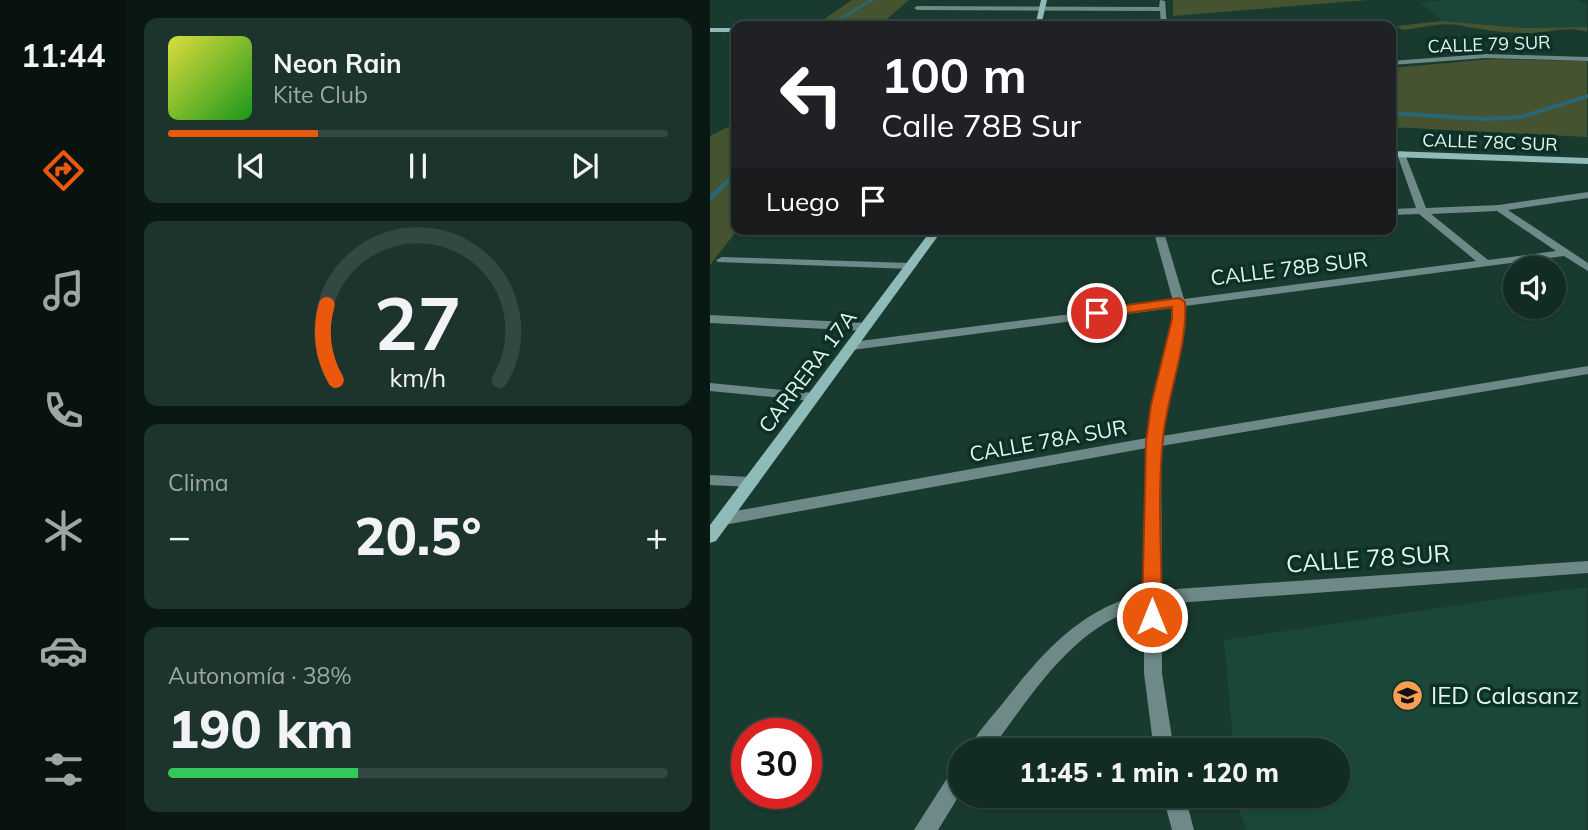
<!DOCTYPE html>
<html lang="es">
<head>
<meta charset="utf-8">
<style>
	:root { --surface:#132c23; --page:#1c342b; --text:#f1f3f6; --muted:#9da7a6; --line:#324841; --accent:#ea580c }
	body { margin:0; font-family:Mulish,sans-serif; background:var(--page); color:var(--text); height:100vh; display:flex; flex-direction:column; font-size:26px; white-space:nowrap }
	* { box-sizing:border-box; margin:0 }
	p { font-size:23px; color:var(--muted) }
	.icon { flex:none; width:38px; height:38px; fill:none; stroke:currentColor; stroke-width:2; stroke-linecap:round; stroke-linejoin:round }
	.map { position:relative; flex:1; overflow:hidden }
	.drawer { display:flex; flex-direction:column; gap:18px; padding:18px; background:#0a1813; width:584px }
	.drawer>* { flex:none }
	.banner { position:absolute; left:21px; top:21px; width:665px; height:214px; border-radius:14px; box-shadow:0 2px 5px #0004,0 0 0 2px var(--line); background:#202124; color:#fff; overflow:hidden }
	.buttons { position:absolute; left:793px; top:256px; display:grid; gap:14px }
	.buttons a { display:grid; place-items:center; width:63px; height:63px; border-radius:50%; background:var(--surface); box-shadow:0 2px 5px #0004,0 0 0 2px var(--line); font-size:35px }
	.speed { position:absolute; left:21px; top:718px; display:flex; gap:14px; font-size:35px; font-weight:700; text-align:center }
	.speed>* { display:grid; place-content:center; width:91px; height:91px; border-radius:50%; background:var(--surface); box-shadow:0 2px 5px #0004,0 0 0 2px var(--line); line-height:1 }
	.speed .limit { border:10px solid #d22; background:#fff; color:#111 }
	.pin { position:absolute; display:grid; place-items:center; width:60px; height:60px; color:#fff; margin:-30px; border:4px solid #fff; border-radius:50%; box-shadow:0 2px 7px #0007 }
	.me { position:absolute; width:77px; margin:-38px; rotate:0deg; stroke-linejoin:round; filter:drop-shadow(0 0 5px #0008) }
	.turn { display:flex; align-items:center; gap:24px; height:147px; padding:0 35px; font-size:32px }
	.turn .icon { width:91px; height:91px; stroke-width:2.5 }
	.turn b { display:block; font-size:49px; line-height:60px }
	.then { display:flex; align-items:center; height:66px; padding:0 35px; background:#0003; gap:14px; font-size:26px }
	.big { font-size:52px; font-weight:800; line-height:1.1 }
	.drawer .widget { flex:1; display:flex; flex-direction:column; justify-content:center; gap:10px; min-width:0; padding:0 24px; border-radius:14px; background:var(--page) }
	.drawer .dial { align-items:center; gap:0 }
	.dial svg { height:182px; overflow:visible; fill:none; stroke:var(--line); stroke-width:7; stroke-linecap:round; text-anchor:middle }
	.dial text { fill:var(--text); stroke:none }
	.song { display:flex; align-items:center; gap:21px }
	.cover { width:84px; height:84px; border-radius:10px; background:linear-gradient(135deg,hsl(60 70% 55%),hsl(120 70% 35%)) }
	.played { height:7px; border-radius:4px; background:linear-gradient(90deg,var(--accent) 30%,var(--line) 30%) }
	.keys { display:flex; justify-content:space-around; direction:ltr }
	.heat { display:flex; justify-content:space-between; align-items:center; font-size:38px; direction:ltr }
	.charge { height:10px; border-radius:5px; background:linear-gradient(90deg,#34c759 38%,var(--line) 0) }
	.trip { position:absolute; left:238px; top:738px; width:402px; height:70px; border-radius:35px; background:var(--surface); box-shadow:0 2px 5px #0004,0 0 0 2px var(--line); font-weight:800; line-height:70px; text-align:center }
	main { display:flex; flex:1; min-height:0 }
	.tabs { display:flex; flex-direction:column; width:126px; justify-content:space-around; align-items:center; background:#08120e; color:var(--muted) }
	.tabs .icon { width:49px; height:49px }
	.tabs .current { color:var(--accent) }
	.tabs b { font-size:32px; color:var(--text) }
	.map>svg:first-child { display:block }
	.built { fill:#1b473a }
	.green { fill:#465331 }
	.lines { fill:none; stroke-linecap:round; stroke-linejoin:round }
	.stream { fill:#276876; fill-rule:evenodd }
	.street { fill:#6e8988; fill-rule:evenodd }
	.secondary { fill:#8ebab8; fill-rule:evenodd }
	.route { fill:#ea580c; stroke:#983908; stroke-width:2 }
	.labels { text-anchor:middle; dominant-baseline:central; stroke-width:7; stroke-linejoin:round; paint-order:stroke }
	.far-street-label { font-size:18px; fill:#e1f4ed; stroke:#0d3026 }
	.street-label { font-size:21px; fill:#e1f4ed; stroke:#0d3026 }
	.near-street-label { font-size:24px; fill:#e1f4ed; stroke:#0d3026 }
	.near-poi-label { font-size:24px; fill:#e1f4ed; stroke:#0d3026; text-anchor:start }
</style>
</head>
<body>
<main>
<nav class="tabs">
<b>11:44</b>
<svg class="icon current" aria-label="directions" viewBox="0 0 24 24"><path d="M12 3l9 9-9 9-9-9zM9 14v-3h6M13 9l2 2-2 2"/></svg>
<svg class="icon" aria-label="music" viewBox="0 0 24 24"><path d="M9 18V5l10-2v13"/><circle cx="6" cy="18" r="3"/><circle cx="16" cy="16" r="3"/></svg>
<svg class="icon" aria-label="phone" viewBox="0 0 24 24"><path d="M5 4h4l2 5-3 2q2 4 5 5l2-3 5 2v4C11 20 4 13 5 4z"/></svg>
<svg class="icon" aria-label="climate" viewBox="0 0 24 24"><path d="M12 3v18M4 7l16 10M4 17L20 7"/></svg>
<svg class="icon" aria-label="car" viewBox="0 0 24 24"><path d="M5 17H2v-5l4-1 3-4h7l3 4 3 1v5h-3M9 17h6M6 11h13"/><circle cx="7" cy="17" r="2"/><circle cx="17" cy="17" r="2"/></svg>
<svg class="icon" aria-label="filters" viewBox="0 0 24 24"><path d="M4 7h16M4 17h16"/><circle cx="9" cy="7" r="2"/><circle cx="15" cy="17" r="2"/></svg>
</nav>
<section class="drawer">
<div class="widget">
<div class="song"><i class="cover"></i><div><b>Neon Rain</b><p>Kite Club</p></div></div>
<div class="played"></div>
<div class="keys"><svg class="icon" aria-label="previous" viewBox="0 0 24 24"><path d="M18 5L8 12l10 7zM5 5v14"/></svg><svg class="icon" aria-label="pause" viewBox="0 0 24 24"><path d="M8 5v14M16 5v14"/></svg><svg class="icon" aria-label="next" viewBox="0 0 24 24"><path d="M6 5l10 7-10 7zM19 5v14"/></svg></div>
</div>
<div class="widget dial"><svg viewBox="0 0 100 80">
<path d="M14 69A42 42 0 1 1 86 69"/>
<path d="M14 69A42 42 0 0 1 10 36" stroke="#ea580c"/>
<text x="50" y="56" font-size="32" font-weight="700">27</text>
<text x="50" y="72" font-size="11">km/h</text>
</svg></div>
<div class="widget"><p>Clima</p>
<div class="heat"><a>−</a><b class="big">20.5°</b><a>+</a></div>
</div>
<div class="widget"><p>Autonomía · 38%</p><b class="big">190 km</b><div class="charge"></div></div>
</section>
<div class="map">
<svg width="878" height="830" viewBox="0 0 878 830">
	<rect width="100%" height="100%" fill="#193a2f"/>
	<g class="built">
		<path d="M740,0H868L877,4V27L812,28L732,21L710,2Z"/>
		<path d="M877,588V830H537L530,812L528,796H628V751H524L514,640L850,590Z"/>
	</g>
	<g class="green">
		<path d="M142,0H199L171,24L104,26Z"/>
		<path d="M463,0H658L463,16Z"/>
		<path d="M732,21L812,28L877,27V32C859,25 838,33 818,33C794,33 771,30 748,25C732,22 710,28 693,30L686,26Z"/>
		<path d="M781,59L877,61V137L681,127V68Z"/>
		<path d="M26,123V229H28L0,265V136Z"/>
	</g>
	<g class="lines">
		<g class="stream">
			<path d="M159,0H164L121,26H116Z"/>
			<path d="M878,94V98L811,119L774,121L681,115V111L774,117L811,115Z"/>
			<path d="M26,170V175L2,200L0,201V195Z"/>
		</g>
		<g class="street">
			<path d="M450,0L455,1L457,26H451L450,11L207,10L204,8L207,6L449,7Z"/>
			<path d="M776,54L878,57V61L776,58L681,65V61Z"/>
			<path d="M691,151L695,154L716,208L789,205L878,192V198L798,210L878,263V271L854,256L475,306V319L456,405L452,436L878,366V374L451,446L452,590L878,561V573L452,604V673L464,751H444L434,673V607C364,624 321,696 280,751H258C266,733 281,718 293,703C333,652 370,609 435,593L437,448L14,525L8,523L6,519L8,515L14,513L437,438L442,405L463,319V308L142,350L136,346L142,342L463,301L443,229H453L474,299L766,261L709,214L681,215V209L706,208L687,154ZM787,211L846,251L778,260L721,214Z"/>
			<path d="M12,257L201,263L207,266L201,269L8,262L6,260Z"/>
			<path d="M0,315L156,323L162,327L156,331L0,323Z"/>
			<path d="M0,383L104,393L111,397L104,401L0,391Z"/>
			<path d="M0,475L41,477L46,478L49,482L46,486L41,487L0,485Z"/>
			<path d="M250,766V794L228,830H204L243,769Z"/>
			<path d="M453,796H475L484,830H462Z"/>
		</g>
		<g class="secondary">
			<path d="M331,0H337L331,26H325Z"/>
			<rect x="0" y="28" width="26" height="4"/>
			<path d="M681,151L878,158V164L681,157Z"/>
			<path d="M222,229H233L6,541L0,543V525Z"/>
		</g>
	</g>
	<path class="route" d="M469,298L475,302C478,347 457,394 453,439C447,495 452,559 452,617L449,622L442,625L435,622L432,617L436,442L441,405L462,319V307L387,317L380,313L387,309Z"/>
	<defs>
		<symbol id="school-disc" viewBox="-11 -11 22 22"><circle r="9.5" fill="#fc9e52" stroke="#0d3026"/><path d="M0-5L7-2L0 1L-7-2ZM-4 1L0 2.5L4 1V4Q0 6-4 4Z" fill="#111"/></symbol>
	</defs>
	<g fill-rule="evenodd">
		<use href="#school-disc" x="680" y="678" width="35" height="35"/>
	</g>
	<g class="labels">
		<g class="far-street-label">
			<text transform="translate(779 44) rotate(-2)">CALLE 79 SUR</text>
			<text transform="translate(780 142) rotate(2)">CALLE 78C SUR</text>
		</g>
		<g class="street-label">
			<text transform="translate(579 268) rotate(-7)">CALLE 78B SUR</text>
			<text transform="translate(97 371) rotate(-53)">CARRERA 17A</text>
			<text transform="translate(338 440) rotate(-10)">CALLE 78A SUR</text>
		</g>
		<g class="near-street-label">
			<text transform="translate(658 558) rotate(-4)">CALLE 78 SUR</text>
		</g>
		<g class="near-poi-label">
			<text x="721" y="695">IED Calasanz</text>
		</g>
	</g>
</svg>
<div class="buttons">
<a><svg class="icon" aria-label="sound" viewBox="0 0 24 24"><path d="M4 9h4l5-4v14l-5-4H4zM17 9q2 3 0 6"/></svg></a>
</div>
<div class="speed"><div class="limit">30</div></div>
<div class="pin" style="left:387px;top:313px;background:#d93025"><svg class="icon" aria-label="arrive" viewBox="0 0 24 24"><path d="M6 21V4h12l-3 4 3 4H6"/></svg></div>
<svg class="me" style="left:442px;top:617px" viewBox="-20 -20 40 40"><circle r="17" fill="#ea580c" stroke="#fff" stroke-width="3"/><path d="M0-11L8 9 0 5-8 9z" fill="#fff"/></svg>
<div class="trip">11:45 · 1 min · 120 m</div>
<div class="banner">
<div class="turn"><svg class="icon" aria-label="left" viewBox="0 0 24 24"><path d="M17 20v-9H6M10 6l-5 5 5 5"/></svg><div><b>100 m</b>Calle 78B Sur</div></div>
<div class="then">Luego<svg class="icon" aria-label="arrive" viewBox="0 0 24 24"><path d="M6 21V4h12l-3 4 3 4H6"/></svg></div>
</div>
</div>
</main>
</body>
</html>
